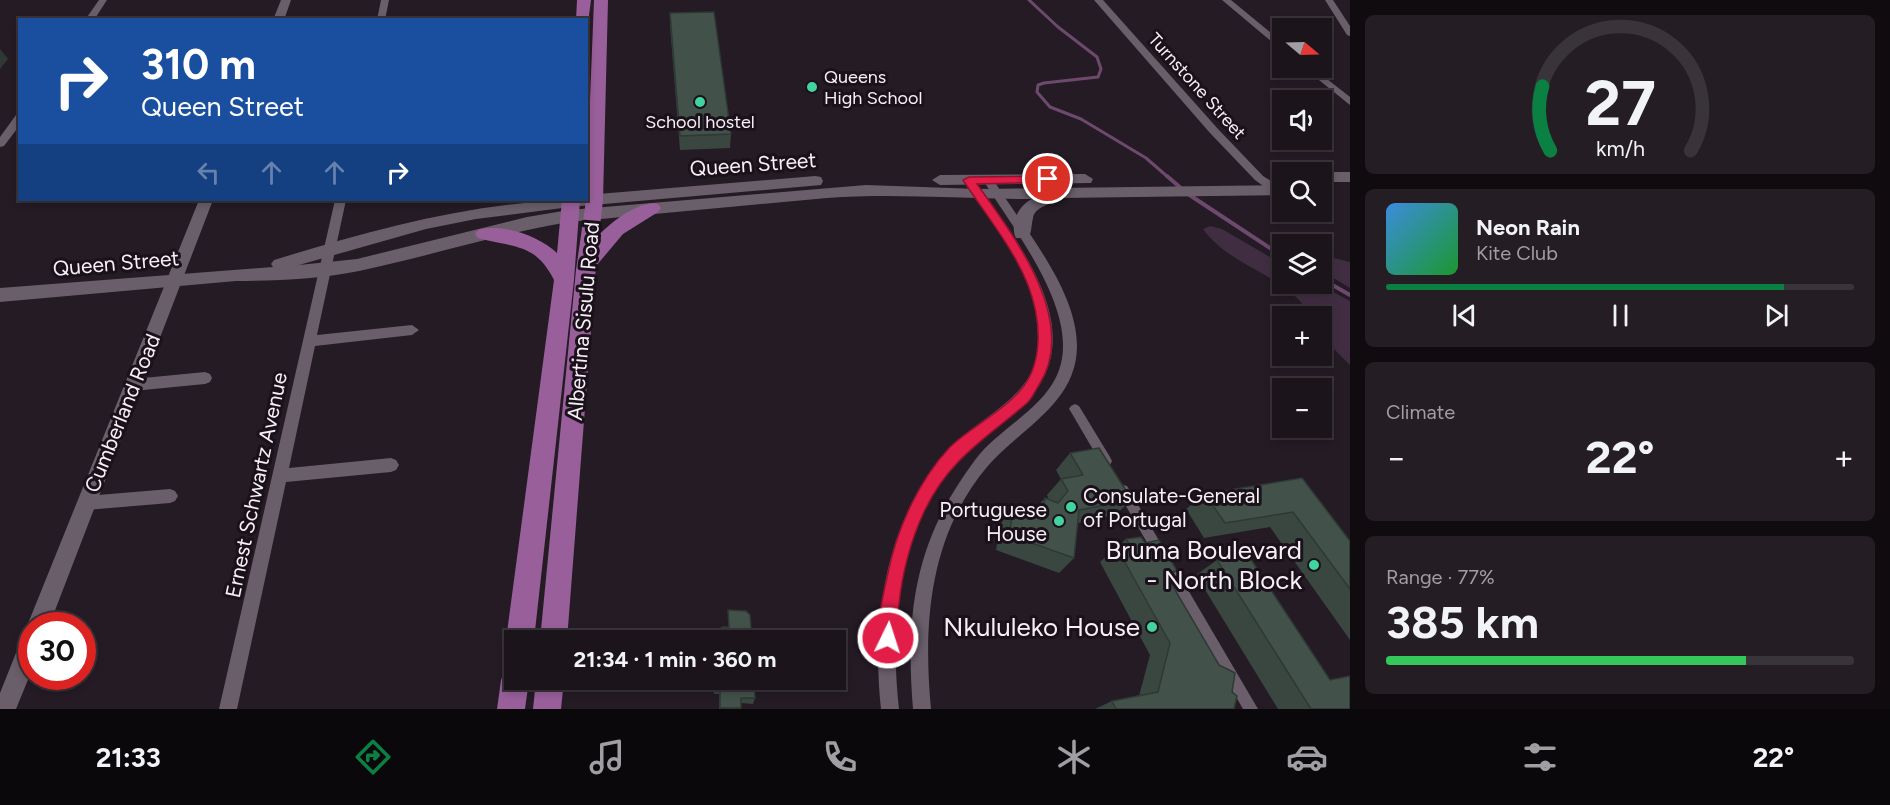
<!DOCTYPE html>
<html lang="en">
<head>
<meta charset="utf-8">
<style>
	:root { --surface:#1b141b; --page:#241d24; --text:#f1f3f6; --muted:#a09ea3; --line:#39333a; --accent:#0b8043 }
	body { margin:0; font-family:Figtree,sans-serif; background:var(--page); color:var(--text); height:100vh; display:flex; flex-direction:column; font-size:22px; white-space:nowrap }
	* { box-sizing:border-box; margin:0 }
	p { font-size:20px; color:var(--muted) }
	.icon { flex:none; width:33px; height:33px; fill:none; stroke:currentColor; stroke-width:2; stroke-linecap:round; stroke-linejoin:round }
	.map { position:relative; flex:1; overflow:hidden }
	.panel { display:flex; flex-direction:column; gap:15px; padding:15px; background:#0f0b0f; width:540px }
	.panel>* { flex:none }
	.guide { position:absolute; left:18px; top:18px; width:570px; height:183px; border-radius:0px; box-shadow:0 3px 9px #0003,0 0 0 2px var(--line); background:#1a4fa0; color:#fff; overflow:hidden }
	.needle { width:39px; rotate:109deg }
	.fabs { position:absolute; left:1272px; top:18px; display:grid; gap:12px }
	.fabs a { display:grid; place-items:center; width:60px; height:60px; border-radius:0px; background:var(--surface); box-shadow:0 3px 9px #0003,0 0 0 2px var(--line); font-size:30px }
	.speed { position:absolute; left:18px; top:612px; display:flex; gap:12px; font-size:30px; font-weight:700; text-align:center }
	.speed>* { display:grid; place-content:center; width:78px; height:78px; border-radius:50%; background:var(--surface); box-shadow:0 3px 9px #0003,0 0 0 2px var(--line); line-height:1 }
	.speed .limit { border:9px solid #d22; background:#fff; color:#111 }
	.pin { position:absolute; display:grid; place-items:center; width:51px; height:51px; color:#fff; margin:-26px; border:3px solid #fff; border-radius:50%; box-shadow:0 2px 6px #0007 }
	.me { position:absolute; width:66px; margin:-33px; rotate:4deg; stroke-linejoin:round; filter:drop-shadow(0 0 4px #0008) }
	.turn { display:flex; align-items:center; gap:21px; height:126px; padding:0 24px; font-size:27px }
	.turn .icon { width:78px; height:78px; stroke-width:2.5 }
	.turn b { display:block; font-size:42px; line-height:51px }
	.lanes { display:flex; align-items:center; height:57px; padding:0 24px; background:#0003; justify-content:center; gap:30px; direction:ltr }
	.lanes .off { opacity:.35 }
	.big { font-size:45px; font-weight:700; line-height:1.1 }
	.panel .card { flex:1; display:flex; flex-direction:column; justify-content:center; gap:9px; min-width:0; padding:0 21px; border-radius:9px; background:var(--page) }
	.panel .dial { align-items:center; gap:0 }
	.dial svg { height:156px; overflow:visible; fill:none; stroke:var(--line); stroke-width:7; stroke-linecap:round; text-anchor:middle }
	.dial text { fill:var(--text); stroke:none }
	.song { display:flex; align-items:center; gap:18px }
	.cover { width:72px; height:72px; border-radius:9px; background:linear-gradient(135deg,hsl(210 70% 55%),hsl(130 70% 35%)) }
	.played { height:6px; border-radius:3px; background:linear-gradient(90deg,var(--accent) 85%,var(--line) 85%) }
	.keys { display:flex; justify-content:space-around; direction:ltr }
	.heat { display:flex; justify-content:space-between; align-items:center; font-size:33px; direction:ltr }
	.charge { height:9px; border-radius:4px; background:linear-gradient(90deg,#34c759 77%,var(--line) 0) }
	.trip { position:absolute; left:504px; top:630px; width:342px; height:60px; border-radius:0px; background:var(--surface); box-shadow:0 3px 9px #0003,0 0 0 2px var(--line); font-weight:700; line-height:60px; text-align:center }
	.dock { display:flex; height:96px; justify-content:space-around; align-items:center; background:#0b080b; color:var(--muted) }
	.dock .icon { width:42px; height:42px }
	.dock .current { color:var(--accent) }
	.dock b { font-size:27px; color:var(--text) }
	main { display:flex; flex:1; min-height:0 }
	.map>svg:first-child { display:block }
	.green { fill:#412d42 }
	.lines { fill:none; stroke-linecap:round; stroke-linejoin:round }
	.stream-far1 { stroke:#6d496e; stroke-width:3 }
	.stream { stroke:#6d496e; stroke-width:4 }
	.pedestrian { fill:#695e69; fill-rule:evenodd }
	.minor { fill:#695e69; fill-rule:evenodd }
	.tertiary { fill:#695e69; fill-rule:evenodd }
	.secondary { fill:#695e69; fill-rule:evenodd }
	.primary { fill:#995f9b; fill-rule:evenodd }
	.wall { fill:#394740 }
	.shaded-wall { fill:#2e3934 }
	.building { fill:#42524a; stroke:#2e3934; stroke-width:1.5 }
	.route { fill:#e11d48; stroke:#92132f; stroke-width:1.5 }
	.poi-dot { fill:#42d4a0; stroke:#1a111b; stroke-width:2 }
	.labels { text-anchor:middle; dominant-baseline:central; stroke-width:6; stroke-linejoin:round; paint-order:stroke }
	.far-poi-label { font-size:18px; fill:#f6f0f6; stroke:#1a111b; text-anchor:start }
	.far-street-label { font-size:18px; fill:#f6f0f6; stroke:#1a111b }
	.street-label { font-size:21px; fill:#f6f0f6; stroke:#1a111b }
	.poi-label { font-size:21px; fill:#f6f0f6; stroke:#1a111b; text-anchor:start }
	.near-poi-label { font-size:26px; fill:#f6f0f6; stroke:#1a111b; text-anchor:end }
</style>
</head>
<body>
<main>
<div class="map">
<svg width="1350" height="709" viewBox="0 0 1350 709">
	<rect width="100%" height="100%" fill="#241b24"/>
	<g class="green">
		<path d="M1210,226L1222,229L1282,264V284H1318L1350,301V365L1322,337V316H1311C1287,274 1231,268 1203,229Z"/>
		<path d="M1322,255L1350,262V288L1322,271Z"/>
	</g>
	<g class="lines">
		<path class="stream-far1" d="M1029,0L1058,27L1097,57L1101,69L1098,77L1044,83L1038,85L1037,92L1050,107L1081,119L1146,158L1169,178"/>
		<g class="stream">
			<path d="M1167,176L1182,189"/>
			<path d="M1188,194L1282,256"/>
			<path d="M1322,279L1350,295"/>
		</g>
		<g class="pedestrian">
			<path d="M1075,404L1079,406L1110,457L1112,461L1110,465L1106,466L1102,465L1071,412L1069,409L1071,406Z"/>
			<path d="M1123,485L1127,486L1258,709H1243L1119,494L1117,490L1119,486Z"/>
		</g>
		<g class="minor">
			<path d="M99,0H107L94,20H85Z"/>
			<path d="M381,0H389L385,20H377Z"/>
			<path d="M1094,0H1103L1218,129L1263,176L1281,187V193H1273L1255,180L1210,133Z"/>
			<path d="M1222,0H1231L1282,42V49L1279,48Z"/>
			<path d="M1325,0H1333L1350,26V36L1347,35Z"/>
			<path d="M1304,68H1313L1350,97V105Z"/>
			<path d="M20,114V125L4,146L0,147V137L16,115Z"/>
			<path d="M969,176L973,178C1012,235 1092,328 1030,397C1006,424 973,441 950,470C897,535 890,629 899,709H881C871,619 886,514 952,446C982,416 1032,397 1038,351C1048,286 996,230 964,180Z"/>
			<path d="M988,176L992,178L1002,193C1030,236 1077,293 1077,346C1077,404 1019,429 987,467C929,536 923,624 931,709H913C905,612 915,540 975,460C1003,422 1064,402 1063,345C1063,291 1011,225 983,180Z"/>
			<path d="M335,200H346L317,335L412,325L419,330L412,335L315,346L289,468L391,458L396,460L399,465L396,470L391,472L286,482L237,709H219Z"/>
			<path d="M205,372L210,374L212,378L210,382L205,384L133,391L128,389L126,385L128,381L133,379Z"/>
			<path d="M170,489L175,491L178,496L175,501L170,503L86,510L80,508L78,503L80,498L86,496Z"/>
		</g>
		<g class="tertiary">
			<path d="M281,0H291L284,20H273Z"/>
			<path d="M199,200H213L49,626H32V670L16,709H0V693L24,633L30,631L27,626Z"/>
		</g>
		<g class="secondary">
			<path d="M1320,172H1350V182H1322Z"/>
			<path d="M1085,174L1093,179L1091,183L940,185L932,180L940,175Z"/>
			<path d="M815,176L821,177L823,181L821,185L570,207L476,219L426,229L299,265L357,259L527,217L569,210L866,185L978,189L1282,185V195L1060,198C1051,205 1035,206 1033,218C1031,226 1032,232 1028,238H1016C1009,224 1019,205 1032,199C964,199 895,193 827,198L569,222C498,234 430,256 359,271C321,279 275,281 236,281L0,302V288L273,267L271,264L274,260C376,229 479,200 586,200V195Z"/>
		</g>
		<g class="primary">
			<path d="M577,0H591L588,23L586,20H576Z"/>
			<path d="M594,0H608L603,200L599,235C610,223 641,199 658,204L661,208L658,212L623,234L596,266L567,640H540L576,270L586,200Z"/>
			<path d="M562,200H580L574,280L534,640H514V651L510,650L506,640L554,280C535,242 513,248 478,238L475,234L478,230C502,223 539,236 557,253Z"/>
			<path d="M514,666V680H529L525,709H497L501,680L505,670Z"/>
			<path d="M536,680H564L561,709H533Z"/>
		</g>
	</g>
	<g class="wall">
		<path d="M670,13L731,134L730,148L680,150L670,26Z"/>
		<path d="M1070,453L1132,500L1115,515L1078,523L1074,558L1059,573L996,550L1001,523L1014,507L1031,513L1045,498L1049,500L1047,495L1061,479L1056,470Z"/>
		<path d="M1302,478L1350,541V640L1270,527L1204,538L1186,509L1205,494Z"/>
		<path d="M1126,539L1145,543L1177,571L1168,578L1232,692L1234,709H1095L1112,701L1139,696L1150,655L1100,562Z"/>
		<path d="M1217,560L1350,709H1278L1196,575Z"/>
		<path d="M713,680H754L755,698L753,704L741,703V709H719V694H714Z"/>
	</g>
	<path class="shaded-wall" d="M0,49L8,59L0,69Z"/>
	<g class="building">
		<path d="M714,12L731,134L680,136L670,13Z"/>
		<path d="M1099,448L1132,500L1079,510L1074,558L1009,535L1014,507L1042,517L1045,498L1058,503L1068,491L1061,479L1083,475L1070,453Z"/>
		<path d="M1302,478L1350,541V589L1293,512L1225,523L1205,494Z"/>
		<path d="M1141,537L1145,543L1159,540L1177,571L1165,573L1219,665L1235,673L1232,692L1237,696L1234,709H1116L1112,701L1158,692L1170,643L1117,548L1130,545L1126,539Z"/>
		<path d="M1248,555L1330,680L1350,676V709H1311L1217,560Z"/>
		<path d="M728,610L746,611L750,615L752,640H713V638L722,627H729Z"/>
		<path d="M714,680H754L755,698H741V708H720V688H715Z"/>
	</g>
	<path class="route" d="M1048,176L1052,177V182L977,184C1013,235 1080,321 1039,385C1035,391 1032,399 1026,404C985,439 948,460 924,512C911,539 902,574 899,604C897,617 899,632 894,645L888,647L882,645C874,627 884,592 888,573C897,528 919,480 950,447C971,427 999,414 1018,393C1045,365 1041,319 1028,285C1013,247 985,214 963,180L969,177Z"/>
	<g class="poi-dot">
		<circle cx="812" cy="87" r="6"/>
		<circle cx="700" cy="102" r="6"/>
		<circle cx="1071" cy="507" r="6"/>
		<circle cx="1059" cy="521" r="6"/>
		<circle cx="1314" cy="565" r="6"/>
		<circle cx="1152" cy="627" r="6"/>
	</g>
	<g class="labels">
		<g class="far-poi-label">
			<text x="824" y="77">Queens<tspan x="824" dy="21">High School</tspan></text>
			<text x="700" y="122" text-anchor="middle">School hostel</text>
		</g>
		<g class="far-street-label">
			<text transform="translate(1197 86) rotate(48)">Turnstone Street</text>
		</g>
		<g class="street-label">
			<text transform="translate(753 164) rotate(-4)">Queen Street</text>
			<text transform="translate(116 263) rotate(-5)">Queen Street</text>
			<text transform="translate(583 321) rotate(-85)">Albertina Sisulu Road</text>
			<text transform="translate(122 413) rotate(-68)">Cumberland Road</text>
			<text transform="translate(256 485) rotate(-78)">Ernest Schwartz Avenue</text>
		</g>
		<g class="poi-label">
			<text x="1083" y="495">Consulate-General<tspan x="1083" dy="24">of Portugal</tspan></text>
			<text x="1047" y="509" text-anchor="end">Portuguese<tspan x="1047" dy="24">House</tspan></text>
		</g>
		<g class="near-poi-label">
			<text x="1302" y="550">Bruma Boulevard<tspan x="1302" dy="30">- North Block</tspan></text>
			<text x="1140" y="627">Nkululeko House</text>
		</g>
	</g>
</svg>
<div class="fabs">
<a><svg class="needle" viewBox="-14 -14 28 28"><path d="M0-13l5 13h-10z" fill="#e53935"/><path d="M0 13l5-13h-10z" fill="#a09ea3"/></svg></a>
<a><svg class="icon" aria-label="sound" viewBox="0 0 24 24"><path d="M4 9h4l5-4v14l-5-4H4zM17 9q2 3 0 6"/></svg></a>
<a><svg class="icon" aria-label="search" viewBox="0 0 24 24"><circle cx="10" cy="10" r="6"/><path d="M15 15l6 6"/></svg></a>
<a><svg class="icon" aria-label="layers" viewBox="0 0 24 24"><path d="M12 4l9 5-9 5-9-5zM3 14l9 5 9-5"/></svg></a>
<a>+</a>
<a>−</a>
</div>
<div class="speed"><div class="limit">30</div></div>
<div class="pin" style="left:1048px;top:179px;background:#d93025"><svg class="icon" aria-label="arrive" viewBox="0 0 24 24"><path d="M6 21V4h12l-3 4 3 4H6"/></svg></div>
<svg class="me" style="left:888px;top:638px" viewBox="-20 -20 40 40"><circle r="17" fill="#e11d48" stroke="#fff" stroke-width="3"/><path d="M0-11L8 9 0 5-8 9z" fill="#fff"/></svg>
<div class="trip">21:34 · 1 min · 360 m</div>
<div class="guide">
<div class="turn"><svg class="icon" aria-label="right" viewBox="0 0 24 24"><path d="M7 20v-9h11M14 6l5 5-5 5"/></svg><div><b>310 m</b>Queen Street</div></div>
<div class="lanes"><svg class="icon off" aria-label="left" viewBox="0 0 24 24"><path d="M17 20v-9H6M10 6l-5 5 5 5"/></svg><svg class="icon off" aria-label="ahead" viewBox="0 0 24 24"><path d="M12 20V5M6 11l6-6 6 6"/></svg><svg class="icon off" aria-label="ahead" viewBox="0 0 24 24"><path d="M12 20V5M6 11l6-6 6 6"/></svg><svg class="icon" aria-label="right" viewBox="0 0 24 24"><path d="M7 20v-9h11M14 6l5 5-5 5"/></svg></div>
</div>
</div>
<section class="panel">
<div class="card dial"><svg viewBox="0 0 100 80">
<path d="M14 69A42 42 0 1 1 86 69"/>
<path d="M14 69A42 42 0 0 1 10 36" stroke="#0b8043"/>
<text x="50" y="56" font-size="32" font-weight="700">27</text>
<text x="50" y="72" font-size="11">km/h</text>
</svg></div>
<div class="card">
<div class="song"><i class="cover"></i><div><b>Neon Rain</b><p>Kite Club</p></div></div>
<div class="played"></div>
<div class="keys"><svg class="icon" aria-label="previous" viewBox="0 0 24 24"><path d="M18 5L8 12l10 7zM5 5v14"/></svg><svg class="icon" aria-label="pause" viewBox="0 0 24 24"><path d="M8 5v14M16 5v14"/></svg><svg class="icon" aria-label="next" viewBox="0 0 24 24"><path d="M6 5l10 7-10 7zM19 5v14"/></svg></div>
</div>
<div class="card"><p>Climate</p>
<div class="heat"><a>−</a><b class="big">22°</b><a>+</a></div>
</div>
<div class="card"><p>Range · 77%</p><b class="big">385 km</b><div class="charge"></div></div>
</section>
</main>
<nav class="dock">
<b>21:33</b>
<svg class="icon current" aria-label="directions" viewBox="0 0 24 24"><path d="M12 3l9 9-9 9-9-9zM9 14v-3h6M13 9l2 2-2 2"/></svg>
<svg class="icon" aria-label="music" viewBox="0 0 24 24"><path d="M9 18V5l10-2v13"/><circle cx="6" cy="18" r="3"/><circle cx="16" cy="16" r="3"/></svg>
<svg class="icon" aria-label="phone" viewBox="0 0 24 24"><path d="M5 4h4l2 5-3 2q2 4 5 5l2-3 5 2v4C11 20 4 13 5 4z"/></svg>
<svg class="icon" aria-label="climate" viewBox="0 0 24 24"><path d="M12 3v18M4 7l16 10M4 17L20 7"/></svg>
<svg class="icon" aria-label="car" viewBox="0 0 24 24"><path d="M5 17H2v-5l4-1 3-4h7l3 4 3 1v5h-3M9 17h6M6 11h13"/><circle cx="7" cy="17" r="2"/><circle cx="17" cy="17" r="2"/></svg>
<svg class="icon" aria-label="filters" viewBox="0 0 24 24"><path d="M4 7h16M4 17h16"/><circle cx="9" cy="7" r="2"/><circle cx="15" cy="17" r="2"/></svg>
<b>22°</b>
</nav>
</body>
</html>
